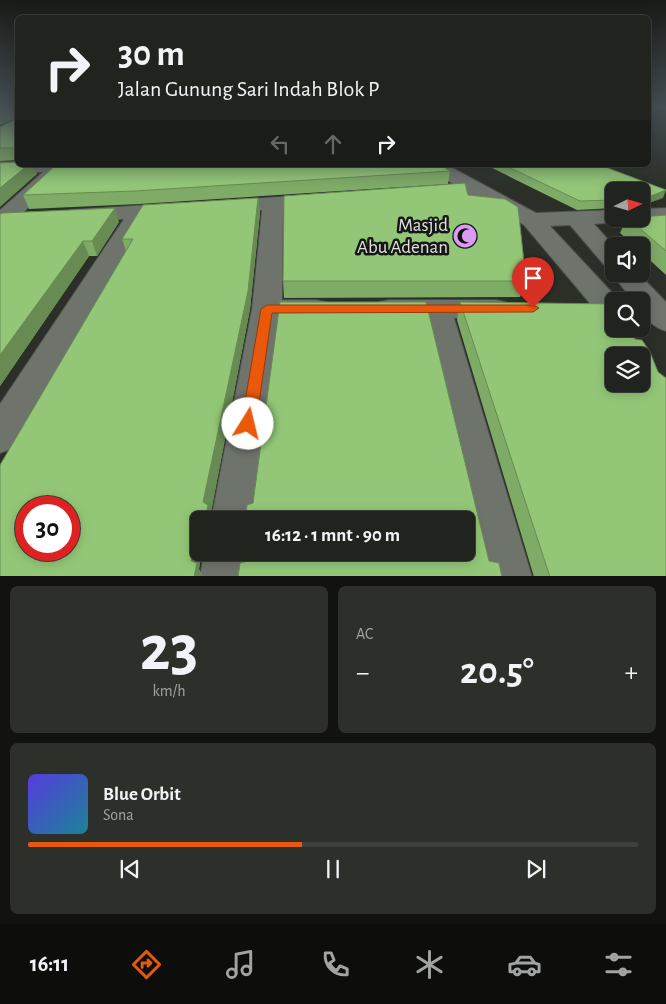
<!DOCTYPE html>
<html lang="id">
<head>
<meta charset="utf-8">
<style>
	:root { --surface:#20231e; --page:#2d2f2b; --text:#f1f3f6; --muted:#a2a4a4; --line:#3d403c; --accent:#ea580c }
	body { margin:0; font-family:"Alegreya Sans",sans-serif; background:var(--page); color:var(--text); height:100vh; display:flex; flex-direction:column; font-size:19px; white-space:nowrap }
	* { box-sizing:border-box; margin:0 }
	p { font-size:16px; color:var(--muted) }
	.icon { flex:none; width:28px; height:28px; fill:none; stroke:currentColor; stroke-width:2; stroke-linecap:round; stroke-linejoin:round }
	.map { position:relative; height:576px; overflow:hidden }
	.drawer { display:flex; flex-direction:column; gap:10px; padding:10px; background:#121310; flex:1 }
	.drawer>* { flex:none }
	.banner { position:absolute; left:15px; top:15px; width:636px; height:152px; border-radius:8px; box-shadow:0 2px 12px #0003,0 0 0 1px var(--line); background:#20231e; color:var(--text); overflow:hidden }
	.needle { width:32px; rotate:85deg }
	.fabs { position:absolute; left:605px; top:182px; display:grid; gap:10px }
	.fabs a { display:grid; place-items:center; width:45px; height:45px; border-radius:8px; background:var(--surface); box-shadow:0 2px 12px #0003,0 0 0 1px var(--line); font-size:25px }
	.speed { position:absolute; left:15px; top:496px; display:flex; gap:10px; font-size:25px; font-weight:700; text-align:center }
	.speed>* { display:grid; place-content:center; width:65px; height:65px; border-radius:50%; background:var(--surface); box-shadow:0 2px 12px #0003,0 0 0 1px var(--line); line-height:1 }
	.speed .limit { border:8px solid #d22; background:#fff; color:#111 }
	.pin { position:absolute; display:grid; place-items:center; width:42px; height:42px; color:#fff; margin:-51px -21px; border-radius:50% 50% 50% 0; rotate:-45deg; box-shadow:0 0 5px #0007 }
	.pin .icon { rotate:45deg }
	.me { position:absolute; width:55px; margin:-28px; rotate:9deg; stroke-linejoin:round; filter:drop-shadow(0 0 4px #0008) }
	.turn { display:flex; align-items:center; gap:18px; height:105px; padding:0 20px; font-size:22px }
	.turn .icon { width:65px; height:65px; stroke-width:2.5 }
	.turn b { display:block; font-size:35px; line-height:42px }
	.lanes { display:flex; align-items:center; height:48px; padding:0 20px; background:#0003; justify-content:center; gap:25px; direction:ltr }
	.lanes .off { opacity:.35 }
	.big { font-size:38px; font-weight:600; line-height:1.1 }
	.drawer .tile { flex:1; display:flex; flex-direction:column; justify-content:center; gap:8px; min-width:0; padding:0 18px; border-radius:8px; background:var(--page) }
	.drawer .dial { align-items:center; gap:0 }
	.dial b { font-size:65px; line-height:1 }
	.song { display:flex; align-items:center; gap:15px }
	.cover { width:60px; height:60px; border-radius:8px; background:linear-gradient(135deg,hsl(250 70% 55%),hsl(190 70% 35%)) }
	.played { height:5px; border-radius:2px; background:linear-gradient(90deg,var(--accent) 45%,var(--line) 45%) }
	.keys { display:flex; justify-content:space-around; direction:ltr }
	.heat { display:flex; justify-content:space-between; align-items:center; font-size:28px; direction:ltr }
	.drawer .tiles { flex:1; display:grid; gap:10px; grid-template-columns:1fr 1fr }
	.tile:last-child { grid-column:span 2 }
	.trip { position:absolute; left:190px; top:511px; width:285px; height:50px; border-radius:8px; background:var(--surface); box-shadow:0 2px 12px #0003,0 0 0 1px var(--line); font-weight:600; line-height:50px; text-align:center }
	.tab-bar { display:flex; height:80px; justify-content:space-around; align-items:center; background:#0d0e0c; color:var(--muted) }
	.tab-bar .icon { width:35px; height:35px }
	.tab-bar .active { color:var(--accent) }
	.tab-bar b { font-size:22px; color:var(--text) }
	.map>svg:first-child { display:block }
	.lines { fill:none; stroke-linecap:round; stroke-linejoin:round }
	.street-casing { stroke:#484c46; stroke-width:2 }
	.street { fill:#6e736b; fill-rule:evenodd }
	.wall { fill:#7eab66 }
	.shaded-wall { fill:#678b53 }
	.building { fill:#93c777; stroke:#678b53; fill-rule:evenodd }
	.route { fill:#ea580c; stroke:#983908 }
	.labels { text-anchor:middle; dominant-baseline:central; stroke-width:5; stroke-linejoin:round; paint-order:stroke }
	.poi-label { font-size:19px; fill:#dee1dc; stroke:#141713; text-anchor:end }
</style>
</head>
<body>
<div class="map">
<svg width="666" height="577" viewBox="0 0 666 577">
	<rect width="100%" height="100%" fill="#2b2f28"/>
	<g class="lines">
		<defs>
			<g id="street">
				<path d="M0,162H18V165H92L89,169L60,171L61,174L59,178L8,227L0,229V210L43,172L0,174Z"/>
				<path d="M424,165H447L536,213L614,210V219H624L622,222L594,224L614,246V269L605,266L570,225L550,226L620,301H614V323L604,320L524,225L473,195L431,198L424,196L421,192L424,188L454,184L427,169Z"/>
				<path d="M320,194L327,196L330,200L327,204L283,209L282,300H316L326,302L331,309L326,316L316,318H280L255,520H211L252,309L262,210L221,213L213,212L210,207L213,202L221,201Z"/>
				<path d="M176,203L184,205L187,210L184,215L147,218L14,448L0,453V404L124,219L79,222L71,220L68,215L71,210Z"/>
				<path d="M666,208V222L641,223L632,219H641V209Z"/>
				<path d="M614,271V274H639L666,302V331C652,327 641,316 641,301H633L612,274Z"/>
				<path d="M389,300H496L506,302L511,309L506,316L496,318H454L532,577H483L425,318H389L379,316L374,309L379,302Z"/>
				<path d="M204,552H252L249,577H200Z"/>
			</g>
		</defs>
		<use href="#street" class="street-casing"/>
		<use href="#street" class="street"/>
	</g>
	<g class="wall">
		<path d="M18,107V160L0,161V127L14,120Z"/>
		<path d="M486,165H600L663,198L614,191V208L577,210Z"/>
		<path d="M450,171L448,184L139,204L29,209L23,195Z"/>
		<path d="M468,195L526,281L520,297L284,298L283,281Z"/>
		<path d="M258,198L260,213L250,309L211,512L213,520H199V552H202L199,569L203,577H0L126,251L122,239Z"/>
		<path d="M0,214L119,222L97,256H89L0,386Z"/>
		<path d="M666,215V275L641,252V246H635L620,233L626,219H641Z"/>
		<path d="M460,302L614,329L666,577H534L457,320Z"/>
	</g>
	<g class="shaded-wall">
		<path d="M12,107H15L18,117L0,125V112Z"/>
		<path d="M28,165H33L37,174L0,207V188Z"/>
		<path d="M666,190L663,198L641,206V200Z"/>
		<path d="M258,198L260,213L250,309L211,512L213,520H205L203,502Z"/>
		<path d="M115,208L119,222L97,256L92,241Z"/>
		<path d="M83,241L89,256L0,386V355Z"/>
		<path d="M199,534V552H202L199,569L203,577H194L191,561L196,535Z"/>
	</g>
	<g class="building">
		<path d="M0,107H12L0,112Z"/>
		<path d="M14,107H18V151H15L13,148H0V127L14,120Z"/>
		<path d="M18,162V165H28L0,188V163Z"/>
		<path d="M56,165H440L450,171L135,191L23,195Z"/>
		<path d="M504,165H600L666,190L641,200V191H614V200L580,201Z"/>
		<path d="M465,183L468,195L505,199L518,207L526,281H283L284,196Z"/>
		<path d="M258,198L248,291L203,502L208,505L205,520H199V534L196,535L191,561L197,563L194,577H0V465L133,239H122L143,205ZM26,508H69V550H26Z"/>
		<path d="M115,208L92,241H83L0,355V214L3,213Z"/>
		<path d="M666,215V251L629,219H641V217Z"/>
		<path d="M280,302H426L489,561L499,563L502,577H238L240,563L247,561L248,552H466V520H245L247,505L253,503Z"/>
		<path d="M460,302L614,304V329H628L635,339L642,340L650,352L658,372L666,378V577H550ZM614,356H641V384H614Z"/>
	</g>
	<linearGradient id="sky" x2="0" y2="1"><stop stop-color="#181a16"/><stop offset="0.57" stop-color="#444d53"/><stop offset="1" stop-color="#444d53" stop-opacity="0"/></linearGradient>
	<rect width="666" height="187" fill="url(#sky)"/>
	<path class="route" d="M267,305H533L539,308L533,312L272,313L256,424L254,429L248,431L243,429L241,424L261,309Z"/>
	<defs>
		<symbol id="mosque-disc" viewBox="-11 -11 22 22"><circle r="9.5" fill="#da9af6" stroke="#141713"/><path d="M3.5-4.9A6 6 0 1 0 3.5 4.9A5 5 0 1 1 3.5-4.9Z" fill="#111"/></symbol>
	</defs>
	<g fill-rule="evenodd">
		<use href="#mosque-disc" x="451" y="222" width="28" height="28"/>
	</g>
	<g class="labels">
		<g class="poi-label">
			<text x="448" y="225">Masjid<tspan x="448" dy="22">Abu Adenan</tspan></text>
		</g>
	</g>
</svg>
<div class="fabs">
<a><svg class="needle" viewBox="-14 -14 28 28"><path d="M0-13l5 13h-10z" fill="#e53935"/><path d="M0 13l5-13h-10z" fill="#a2a4a4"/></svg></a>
<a><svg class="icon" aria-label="sound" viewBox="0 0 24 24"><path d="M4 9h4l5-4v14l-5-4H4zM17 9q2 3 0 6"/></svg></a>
<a><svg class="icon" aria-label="search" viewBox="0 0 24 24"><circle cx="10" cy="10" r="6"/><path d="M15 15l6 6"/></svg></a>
<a><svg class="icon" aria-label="layers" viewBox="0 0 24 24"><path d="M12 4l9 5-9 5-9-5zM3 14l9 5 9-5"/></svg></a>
</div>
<div class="speed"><div class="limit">30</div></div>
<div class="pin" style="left:533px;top:308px;background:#d93025"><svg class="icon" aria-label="arrive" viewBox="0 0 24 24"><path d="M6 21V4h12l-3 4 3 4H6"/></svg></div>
<svg class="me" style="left:248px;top:424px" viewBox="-20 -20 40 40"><circle r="19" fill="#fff"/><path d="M0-13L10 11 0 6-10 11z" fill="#ea580c"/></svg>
<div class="trip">16:12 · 1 mnt · 90 m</div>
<div class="banner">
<div class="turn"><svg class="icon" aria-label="right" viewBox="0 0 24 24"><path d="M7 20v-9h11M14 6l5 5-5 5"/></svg><div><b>30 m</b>Jalan Gunung Sari Indah Blok P</div></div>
<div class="lanes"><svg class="icon off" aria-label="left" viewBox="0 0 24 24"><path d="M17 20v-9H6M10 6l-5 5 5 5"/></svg><svg class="icon off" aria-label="ahead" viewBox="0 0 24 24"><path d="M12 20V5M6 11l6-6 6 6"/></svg><svg class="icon" aria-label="right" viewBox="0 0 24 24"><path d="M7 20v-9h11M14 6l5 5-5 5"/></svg></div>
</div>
</div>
<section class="drawer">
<div class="tiles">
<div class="tile dial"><b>23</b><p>km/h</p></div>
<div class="tile"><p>AC</p>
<div class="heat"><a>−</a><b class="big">20.5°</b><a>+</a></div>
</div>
<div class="tile">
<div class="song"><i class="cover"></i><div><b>Blue Orbit</b><p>Sona</p></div></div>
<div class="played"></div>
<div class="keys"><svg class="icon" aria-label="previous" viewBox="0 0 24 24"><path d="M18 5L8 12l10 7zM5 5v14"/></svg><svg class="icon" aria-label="pause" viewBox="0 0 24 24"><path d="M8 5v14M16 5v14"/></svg><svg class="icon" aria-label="next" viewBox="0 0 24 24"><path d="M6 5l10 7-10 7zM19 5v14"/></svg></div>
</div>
</div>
</section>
<nav class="tab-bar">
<b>16:11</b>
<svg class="icon active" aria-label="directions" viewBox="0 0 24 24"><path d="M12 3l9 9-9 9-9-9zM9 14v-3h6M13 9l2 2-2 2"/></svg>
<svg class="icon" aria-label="music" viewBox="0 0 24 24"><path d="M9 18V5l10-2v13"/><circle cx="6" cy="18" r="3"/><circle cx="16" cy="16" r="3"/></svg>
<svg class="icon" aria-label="phone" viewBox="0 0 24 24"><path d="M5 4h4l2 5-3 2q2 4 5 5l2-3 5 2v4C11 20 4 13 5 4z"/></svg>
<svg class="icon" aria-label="climate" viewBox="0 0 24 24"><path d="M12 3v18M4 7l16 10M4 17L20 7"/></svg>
<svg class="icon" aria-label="car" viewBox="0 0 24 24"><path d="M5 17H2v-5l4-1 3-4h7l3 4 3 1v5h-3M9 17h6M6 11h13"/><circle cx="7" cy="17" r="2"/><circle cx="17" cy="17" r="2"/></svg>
<svg class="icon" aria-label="filters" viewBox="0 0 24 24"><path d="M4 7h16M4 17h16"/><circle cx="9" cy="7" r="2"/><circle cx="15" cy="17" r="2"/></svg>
</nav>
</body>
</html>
